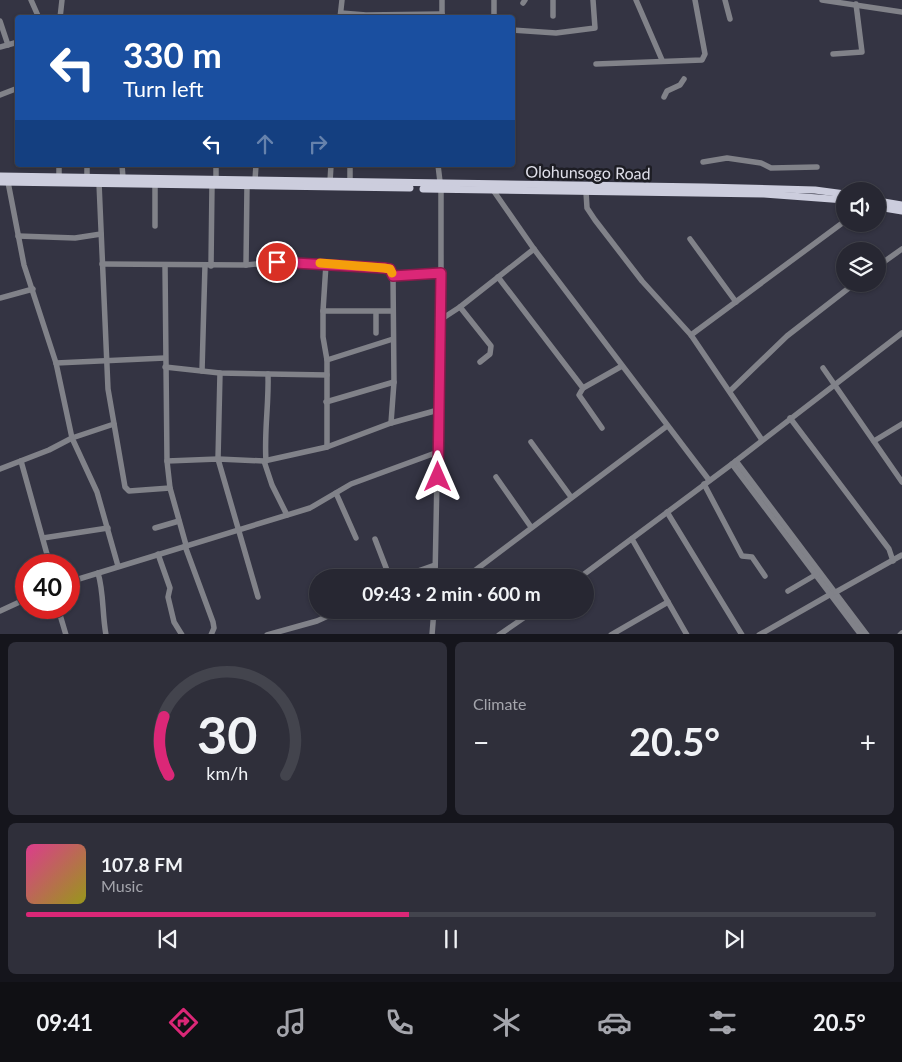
<!DOCTYPE html>
<html lang="en">
<head>
<meta charset="utf-8">
<style>
	:root { --surface:#272732; --page:#2f2f3a; --text:#f1f3f6; --muted:#a4a5ac; --line:#43444d; --accent:#db2777 }
	body { margin:0; font-family:Lato,sans-serif; background:var(--page); color:var(--text); height:100vh; display:flex; flex-direction:column; font-size:19px; white-space:nowrap }
	* { box-sizing:border-box; margin:0 }
	p { font-size:16px; color:var(--muted) }
	.icon { flex:none; width:28px; height:28px; fill:none; stroke:currentColor; stroke-width:2; stroke-linecap:round; stroke-linejoin:round }
	.map { position:relative; height:634px; overflow:hidden }
	.side { display:flex; flex-direction:column; gap:8px; padding:8px; background:#15151c; flex:1 }
	.side>* { flex:none }
	.top-card { position:absolute; left:15px; top:15px; width:500px; height:152px; border-radius:5px; box-shadow:0 1px 4px #0004,0 0 0 1px var(--line); background:#1a4fa0; color:#fff; overflow:hidden }
	.tools { position:absolute; left:836px; top:182px; display:grid; gap:10px }
	.tools a { display:grid; place-items:center; width:50px; height:50px; border-radius:50%; background:var(--surface); box-shadow:0 1px 4px #0004,0 0 0 1px var(--line); font-size:25px }
	.speed { position:absolute; left:15px; top:554px; display:flex; gap:10px; font-size:25px; font-weight:700; text-align:center }
	.speed>* { display:grid; place-content:center; width:65px; height:65px; border-radius:50%; background:var(--surface); box-shadow:0 1px 4px #0004,0 0 0 1px var(--line); line-height:1 }
	.speed .limit { border:8px solid #d22; background:#fff; color:#111 }
	.pin { position:absolute; display:grid; place-items:center; width:42px; height:42px; color:#fff; margin:-21px; border:2px solid #fff; border-radius:50%; box-shadow:0 1px 5px #0007 }
	.me { position:absolute; width:55px; margin:-28px; rotate:0deg; stroke-linejoin:round; filter:drop-shadow(0 0 4px #0008) }
	.turn { display:flex; align-items:center; gap:18px; height:105px; padding:0 25px; font-size:22px }
	.turn .icon { width:65px; height:65px; stroke-width:2.5 }
	.turn b { display:block; font-size:35px; line-height:42px }
	.lanes { display:flex; align-items:center; height:48px; padding:0 25px; background:#0003; justify-content:center; gap:25px; direction:ltr }
	.lanes .off { opacity:.35 }
	.big { font-size:38px; font-weight:700; line-height:1.1 }
	.side .tile { flex:1; display:flex; flex-direction:column; justify-content:center; gap:8px; min-width:0; padding:0 18px; border-radius:8px; background:var(--page) }
	.side .dial { align-items:center; gap:0 }
	.dial svg { height:130px; overflow:visible; fill:none; stroke:var(--line); stroke-width:7; stroke-linecap:round; text-anchor:middle }
	.dial text { fill:var(--text); stroke:none }
	.song { display:flex; align-items:center; gap:15px }
	.cover { width:60px; height:60px; border-radius:8px; background:linear-gradient(135deg,hsl(330 70% 55%),hsl(60 70% 35%)) }
	.played { height:5px; border-radius:2px; background:linear-gradient(90deg,var(--accent) 45%,var(--line) 45%) }
	.keys { display:flex; justify-content:space-around; direction:ltr }
	.heat { display:flex; justify-content:space-between; align-items:center; font-size:28px; direction:ltr }
	.side .tiles { flex:1; display:grid; gap:8px; grid-template-columns:1fr 1fr }
	.tile:last-child { grid-column:span 2 }
	.trip { position:absolute; left:309px; top:569px; width:285px; height:50px; border-radius:25px; background:var(--surface); box-shadow:0 1px 4px #0004,0 0 0 1px var(--line); font-weight:700; line-height:50px; text-align:center }
	.tabs { display:flex; height:80px; justify-content:space-around; align-items:center; background:#101014; color:var(--muted) }
	.tabs .icon { width:35px; height:35px }
	.tabs .active { color:var(--accent) }
	.tabs b { font-size:22px; color:var(--text) }
	.map>svg:first-child { display:block }
	.lines { fill:none; stroke-linecap:round; stroke-linejoin:round }
	.minor { stroke:#818289; stroke-width:5.5 }
	.major { stroke:#cccddd; stroke-width:7 }
	.route-casing { stroke:#8e194d; stroke-width:12 }
	.route { stroke:#db2777; stroke-width:9 }
	.slow { stroke:#f59e0b; stroke-width:9 }
	.labels { text-anchor:middle; dominant-baseline:central; stroke-width:5; stroke-linejoin:round; paint-order:stroke }
	.street-label { font-size:16px; fill:#dfdfe9; stroke:#1d1d24 }
</style>
</head>
<body>
<div class="map">
<svg width="902" height="635" viewBox="0 0 902 635">
	<rect width="100%" height="100%" fill="#343443"/>
	<g class="lines">
		<g class="minor">
			<path d="M31,0L39,18"/>
			<path d="M494,0V18"/>
			<path d="M553,0V16"/>
			<path d="M636,0L662,60"/>
			<path d="M725,0L730,19"/>
			<path d="M822,0L902,12"/>
			<path d="M523,3L525,0"/>
			<path d="M341,13L366,15L442,14"/>
			<path d="M442,15V0"/>
			<path d="M60,18L62,0"/>
			<path d="M340,18L342,0"/>
			<path d="M0,21L8,45"/>
			<path d="M512,30L556,33L595,28L593,0"/>
			<path d="M0,47L18,42"/>
			<path d="M833,54L862,52L856,4"/>
			<path d="M596,64L702,60L705,54L695,0"/>
			<path d="M0,95L18,88"/>
			<path d="M664,97L667,91L680,85L684,79"/>
			<path d="M703,162L727,158L761,163L771,168L817,167"/>
			<path d="M59,165V177"/>
			<path d="M87,165V177"/>
			<path d="M122,165L123,178"/>
			<path d="M350,165V182"/>
			<path d="M216,180V165"/>
			<path d="M255,180L256,165"/>
			<path d="M330,182L331,165"/>
			<path d="M99,183L108,389L125,487L129,491L170,488"/>
			<path d="M493,190L534,249L709,480"/>
			<path d="M586,192L587,208L595,220L642,281L691,335L762,440"/>
			<path d="M155,226V184"/>
			<path d="M18,236L75,238L101,234"/>
			<path d="M690,239L736,302"/>
			<path d="M102,264L246,265L287,261L384,268L390,269L393,276L441,273"/>
			<path d="M326,264L323,311V337L327,360V447"/>
			<path d="M165,265L167,461L170,488L186,545"/>
			<path d="M246,265L247,186"/>
			<path d="M211,266L212,185"/>
			<path d="M878,266L902,249"/>
			<path d="M498,277L583,388L579,395L602,428"/>
			<path d="M0,298L33,289"/>
			<path d="M460,307L491,346L490,354L480,362"/>
			<path d="M323,311H393"/>
			<path d="M440,320L460,307L534,249"/>
			<path d="M376,333V312"/>
			<path d="M691,335L845,221"/>
			<path d="M327,360L393,339"/>
			<path d="M56,363L165,358"/>
			<path d="M165,367L220,373L327,375"/>
			<path d="M823,368L902,482"/>
			<path d="M202,371L205,265"/>
			<path d="M220,373L218,459L258,597"/>
			<path d="M583,388L622,366"/>
			<path d="M730,391L787,336L854,284"/>
			<path d="M326,402L394,382"/>
			<path d="M790,418L889,549L893,561"/>
			<path d="M391,423L394,382L393,276"/>
			<path d="M114,424L72,438L97,492L118,566"/>
			<path d="M874,441L902,424"/>
			<path d="M531,442L571,497"/>
			<path d="M21,461L50,565"/>
			<path d="M167,461L218,459L264,461L327,447L391,423L438,410"/>
			<path d="M264,461L272,485L287,515"/>
			<path d="M266,461C264,431 269,404 268,374"/>
			<path d="M736,461L867,635"/>
			<path d="M732,464L861,635"/>
			<path d="M0,469L49,450L72,438L56,363L24,265L8,182"/>
			<path d="M496,477L531,527"/>
			<path d="M704,484L742,556L752,557L765,576"/>
			<path d="M336,493L356,538"/>
			<path d="M667,512L742,635"/>
			<path d="M155,528L179,521"/>
			<path d="M43,538L108,528"/>
			<path d="M375,539L390,578"/>
			<path d="M632,539L687,635"/>
			<path d="M185,546L213,622L214,628L211,635"/>
			<path d="M158,554L170,588L168,597L174,622L182,635"/>
			<path d="M98,573C104,593 102,613 106,635"/>
			<path d="M398,578L435,565"/>
			<path d="M435,578L441,273V190L438,165"/>
			<path d="M465,578L667,426"/>
			<path d="M579,578L732,464L902,333"/>
			<path d="M69,582L310,508L351,484L438,452"/>
			<path d="M788,591L817,574"/>
			<path d="M836,592L902,555"/>
			<path d="M58,608L66,635"/>
			<path d="M0,611L26,599"/>
			<path d="M267,635L317,621L341,610"/>
			<path d="M432,635L434,610"/>
			<path d="M499,635L535,610"/>
			<path d="M611,635L668,602"/>
			<path d="M759,635L831,594"/>
			<path d="M900,635L902,633"/>
		</g>
		<g class="major">
			<path d="M0,176L704,187L815,190L845,194"/>
			<path d="M0,182L410,188"/>
			<path d="M423,189L764,194L845,200"/>
			<path d="M878,201L902,205"/>
			<path d="M878,207L902,211"/>
		</g>
	</g>
	<g class="lines">
		<defs>
			<path id="route" d="M277,262L384,268L390,269L393,276L441,273L438,477"/>
		</defs>
		<use href="#route" class="route-casing"/>
		<use href="#route" class="route"/>
		<path class="slow" d="M320,263L384,268L390,269L392,273"/>
	</g>
	<g class="labels">
		<g class="street-label">
			<text transform="translate(588 172) rotate(1)">Olohunsogo Road</text>
		</g>
	</g>
</svg>
<div class="tools">
<a><svg class="icon" aria-label="sound" viewBox="0 0 24 24"><path d="M4 9h4l5-4v14l-5-4H4zM17 9q2 3 0 6"/></svg></a>
<a><svg class="icon" aria-label="layers" viewBox="0 0 24 24"><path d="M12 4l9 5-9 5-9-5zM3 14l9 5 9-5"/></svg></a>
</div>
<div class="speed"><div class="limit">40</div></div>
<div class="pin" style="left:277px;top:262px;background:#d93025"><svg class="icon" aria-label="arrive" viewBox="0 0 24 24"><path d="M6 21V4h12l-3 4 3 4H6"/></svg></div>
<svg class="me" style="left:438px;top:477px" viewBox="-20 -20 40 40"><path d="M0-17L14 15 0 8-14 15z" fill="#db2777" stroke="#fff" stroke-width="4"/></svg>
<div class="trip">09:43 · 2 min · 600 m</div>
<div class="top-card">
<div class="turn"><svg class="icon" aria-label="left" viewBox="0 0 24 24"><path d="M17 20v-9H6M10 6l-5 5 5 5"/></svg><div><b>330 m</b>Turn left</div></div>
<div class="lanes"><svg class="icon" aria-label="left" viewBox="0 0 24 24"><path d="M17 20v-9H6M10 6l-5 5 5 5"/></svg><svg class="icon off" aria-label="ahead" viewBox="0 0 24 24"><path d="M12 20V5M6 11l6-6 6 6"/></svg><svg class="icon off" aria-label="right" viewBox="0 0 24 24"><path d="M7 20v-9h11M14 6l5 5-5 5"/></svg></div>
</div>
</div>
<section class="side">
<div class="tiles">
<div class="tile dial"><svg viewBox="0 0 100 80">
<path d="M14 69A42 42 0 1 1 86 69"/>
<path d="M14 69A42 42 0 0 1 11 33" stroke="#db2777"/>
<text x="50" y="56" font-size="32" font-weight="700">30</text>
<text x="50" y="72" font-size="11">km/h</text>
</svg></div>
<div class="tile"><p>Climate</p>
<div class="heat"><a>−</a><b class="big">20.5°</b><a>+</a></div>
</div>
<div class="tile">
<div class="song"><i class="cover"></i><div><b>107.8 FM</b><p>Music</p></div></div>
<div class="played"></div>
<div class="keys"><svg class="icon" aria-label="previous" viewBox="0 0 24 24"><path d="M18 5L8 12l10 7zM5 5v14"/></svg><svg class="icon" aria-label="pause" viewBox="0 0 24 24"><path d="M8 5v14M16 5v14"/></svg><svg class="icon" aria-label="next" viewBox="0 0 24 24"><path d="M6 5l10 7-10 7zM19 5v14"/></svg></div>
</div>
</div>
</section>
<nav class="tabs">
<b>09:41</b>
<svg class="icon active" aria-label="directions" viewBox="0 0 24 24"><path d="M12 3l9 9-9 9-9-9zM9 14v-3h6M13 9l2 2-2 2"/></svg>
<svg class="icon" aria-label="music" viewBox="0 0 24 24"><path d="M9 18V5l10-2v13"/><circle cx="6" cy="18" r="3"/><circle cx="16" cy="16" r="3"/></svg>
<svg class="icon" aria-label="phone" viewBox="0 0 24 24"><path d="M5 4h4l2 5-3 2q2 4 5 5l2-3 5 2v4C11 20 4 13 5 4z"/></svg>
<svg class="icon" aria-label="climate" viewBox="0 0 24 24"><path d="M12 3v18M4 7l16 10M4 17L20 7"/></svg>
<svg class="icon" aria-label="car" viewBox="0 0 24 24"><path d="M5 17H2v-5l4-1 3-4h7l3 4 3 1v5h-3M9 17h6M6 11h13"/><circle cx="7" cy="17" r="2"/><circle cx="17" cy="17" r="2"/></svg>
<svg class="icon" aria-label="filters" viewBox="0 0 24 24"><path d="M4 7h16M4 17h16"/><circle cx="9" cy="7" r="2"/><circle cx="15" cy="17" r="2"/></svg>
<b>20.5°</b>
</nav>
</body>
</html>
